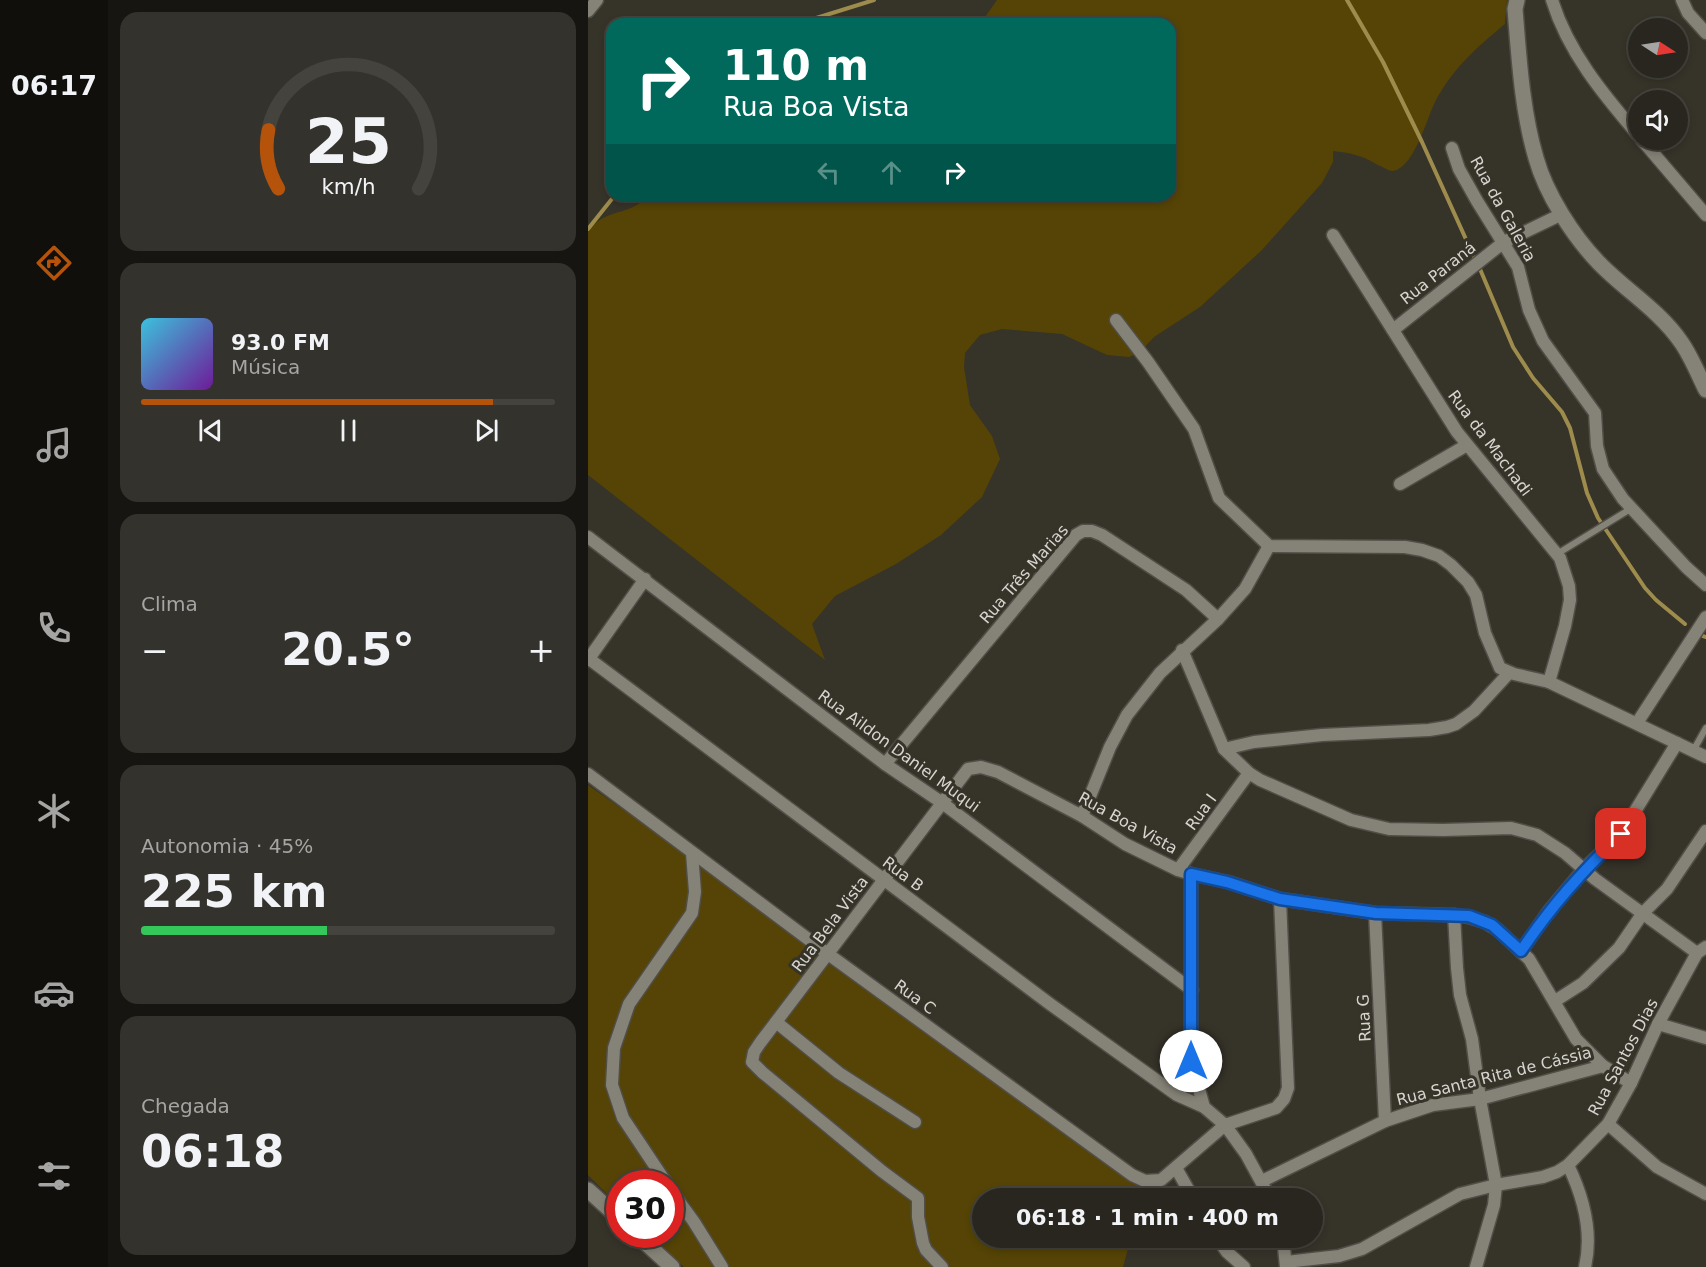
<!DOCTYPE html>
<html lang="pt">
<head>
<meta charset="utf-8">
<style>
	:root { --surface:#28261f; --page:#34322c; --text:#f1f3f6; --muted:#a5a5a4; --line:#44433d; --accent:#b45309 }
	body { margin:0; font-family:"DejaVu Sans",sans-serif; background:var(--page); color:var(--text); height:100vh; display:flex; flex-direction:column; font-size:22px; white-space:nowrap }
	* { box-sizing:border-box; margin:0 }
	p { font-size:20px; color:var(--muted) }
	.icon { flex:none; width:33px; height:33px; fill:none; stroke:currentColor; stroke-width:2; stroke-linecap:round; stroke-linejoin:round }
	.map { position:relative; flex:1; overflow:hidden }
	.drawer { display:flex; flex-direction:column; gap:12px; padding:12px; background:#161511; width:480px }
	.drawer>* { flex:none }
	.guide { position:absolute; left:18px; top:18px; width:570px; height:183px; border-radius:18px; box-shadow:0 3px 9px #0003,0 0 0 2px var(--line); background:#00695c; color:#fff; overflow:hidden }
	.needle { width:39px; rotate:102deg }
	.fabs { position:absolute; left:1040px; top:18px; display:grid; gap:12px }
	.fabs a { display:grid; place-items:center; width:60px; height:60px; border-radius:50%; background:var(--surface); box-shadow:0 3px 9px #0003,0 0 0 2px var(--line); font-size:30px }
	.speed { position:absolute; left:18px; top:1170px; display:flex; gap:12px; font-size:30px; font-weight:700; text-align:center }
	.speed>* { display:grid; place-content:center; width:78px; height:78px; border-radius:50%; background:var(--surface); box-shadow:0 3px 9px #0003,0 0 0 2px var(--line); line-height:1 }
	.speed .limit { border:9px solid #d22; background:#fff; color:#111 }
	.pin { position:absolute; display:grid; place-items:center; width:51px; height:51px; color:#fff; margin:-26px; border-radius:12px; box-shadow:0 3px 9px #0006 }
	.me { position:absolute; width:66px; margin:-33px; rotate:0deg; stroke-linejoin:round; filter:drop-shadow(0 0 4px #0008) }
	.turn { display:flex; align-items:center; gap:21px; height:126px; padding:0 18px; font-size:27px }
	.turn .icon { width:78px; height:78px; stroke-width:2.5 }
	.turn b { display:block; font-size:42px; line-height:51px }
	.lanes { display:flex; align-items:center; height:57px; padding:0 18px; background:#0003; justify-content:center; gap:30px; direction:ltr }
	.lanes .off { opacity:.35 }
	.big { font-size:45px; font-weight:600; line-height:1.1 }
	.drawer .card { flex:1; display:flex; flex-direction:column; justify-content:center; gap:9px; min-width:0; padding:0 21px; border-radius:18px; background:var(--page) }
	.drawer .dial { align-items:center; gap:0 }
	.dial svg { height:156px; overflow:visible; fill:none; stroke:var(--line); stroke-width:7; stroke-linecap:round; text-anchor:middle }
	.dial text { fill:var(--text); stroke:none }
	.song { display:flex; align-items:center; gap:18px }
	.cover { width:72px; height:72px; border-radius:9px; background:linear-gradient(135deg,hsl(190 70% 55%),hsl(280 70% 35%)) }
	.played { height:6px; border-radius:3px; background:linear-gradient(90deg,var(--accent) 85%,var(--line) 85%) }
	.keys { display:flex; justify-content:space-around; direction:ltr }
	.heat { display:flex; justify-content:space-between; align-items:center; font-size:33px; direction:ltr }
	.charge { height:9px; border-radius:4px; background:linear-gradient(90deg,#34c759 45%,var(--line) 0) }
	.trip { position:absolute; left:384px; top:1188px; width:351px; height:60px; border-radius:30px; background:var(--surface); box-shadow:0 3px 9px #0003,0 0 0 2px var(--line); font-weight:600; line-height:60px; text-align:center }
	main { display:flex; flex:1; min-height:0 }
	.dock { display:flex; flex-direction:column; width:108px; justify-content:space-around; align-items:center; background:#100f0c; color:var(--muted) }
	.dock .icon { width:42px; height:42px }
	.dock .on { color:var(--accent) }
	.dock b { font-size:27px; color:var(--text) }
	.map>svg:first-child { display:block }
	.green { fill:#554405 }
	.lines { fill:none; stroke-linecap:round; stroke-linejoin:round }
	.stream { stroke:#9d8c4c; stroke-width:4 }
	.service-casing { stroke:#514e47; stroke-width:9 }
	.minor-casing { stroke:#514e47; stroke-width:15 }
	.tertiary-casing { stroke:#514e47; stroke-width:18 }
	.service { stroke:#858277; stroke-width:6 }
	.minor { stroke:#858277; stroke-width:12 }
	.tertiary { stroke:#858277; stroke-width:15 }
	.route-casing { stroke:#114b97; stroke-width:15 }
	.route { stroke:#1a73e8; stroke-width:10 }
	.labels { text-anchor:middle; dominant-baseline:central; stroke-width:6; stroke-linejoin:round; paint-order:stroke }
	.street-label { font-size:16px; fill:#d6d5cf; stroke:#363329 }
</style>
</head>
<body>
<main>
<nav class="dock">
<b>06:17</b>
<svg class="icon on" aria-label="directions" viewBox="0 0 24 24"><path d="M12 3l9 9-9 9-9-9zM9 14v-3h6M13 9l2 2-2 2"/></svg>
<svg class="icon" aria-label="music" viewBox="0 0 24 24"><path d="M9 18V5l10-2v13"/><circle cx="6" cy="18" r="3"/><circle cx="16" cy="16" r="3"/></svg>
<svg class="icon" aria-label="phone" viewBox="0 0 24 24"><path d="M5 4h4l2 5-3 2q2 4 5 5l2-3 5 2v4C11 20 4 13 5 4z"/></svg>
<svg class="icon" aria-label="climate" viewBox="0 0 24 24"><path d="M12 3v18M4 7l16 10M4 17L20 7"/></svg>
<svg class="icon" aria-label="car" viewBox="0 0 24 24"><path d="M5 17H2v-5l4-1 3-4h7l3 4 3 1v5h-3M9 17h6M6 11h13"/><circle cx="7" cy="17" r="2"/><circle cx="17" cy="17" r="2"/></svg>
<svg class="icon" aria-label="filters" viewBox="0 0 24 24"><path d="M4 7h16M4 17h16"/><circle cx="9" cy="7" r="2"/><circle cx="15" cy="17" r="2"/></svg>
</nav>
<section class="drawer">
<div class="card dial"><svg viewBox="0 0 100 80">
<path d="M14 69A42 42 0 1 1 86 69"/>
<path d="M14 69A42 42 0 0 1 9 39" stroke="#b45309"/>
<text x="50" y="56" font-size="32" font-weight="700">25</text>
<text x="50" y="72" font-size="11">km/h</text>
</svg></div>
<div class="card">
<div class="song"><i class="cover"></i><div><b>93.0 FM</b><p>Música</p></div></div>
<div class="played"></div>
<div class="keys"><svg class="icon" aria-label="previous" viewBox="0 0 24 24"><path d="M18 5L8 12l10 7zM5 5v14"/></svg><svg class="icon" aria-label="pause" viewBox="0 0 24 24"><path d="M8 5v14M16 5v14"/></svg><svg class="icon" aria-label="next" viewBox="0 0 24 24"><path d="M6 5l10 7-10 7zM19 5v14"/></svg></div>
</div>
<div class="card"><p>Clima</p>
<div class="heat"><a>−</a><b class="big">20.5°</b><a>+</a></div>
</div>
<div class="card"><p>Autonomia · 45%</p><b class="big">225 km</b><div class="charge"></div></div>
<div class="card"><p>Chegada</p><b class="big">06:18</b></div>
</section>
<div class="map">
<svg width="1118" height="1267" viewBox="0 0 1118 1267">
	<rect width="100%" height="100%" fill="#363329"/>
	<g class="green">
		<path d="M409,0H919L917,24C887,49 865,68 847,102C839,118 826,168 805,171C800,171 793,166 788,164C774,155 761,153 745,151V162L734,183L674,250L612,307L566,337L551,353L541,357L519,355L474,334L414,329L392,335L377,353L376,367L382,405L404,436L412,459L394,497L353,535L308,564L247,596L224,624L237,660L0,475V230C18,211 30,215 49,205C53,203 57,198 60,195H582V24H392Z"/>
		<path d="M0,785L200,926L197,931L267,977L278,990L561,1192L558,1198H394V1238H543L535,1267H96L61,1235L82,1234V1184H32L31,1206L0,1175Z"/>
	</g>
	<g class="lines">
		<g class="stream">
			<path d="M759,0L795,62L834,142L886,257"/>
			<path d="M209,24L286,0"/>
			<path d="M0,229L27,195"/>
			<path d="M892,269L925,347L945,378L974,412L982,428L999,493L1010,518L1057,588L1068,600L1097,624"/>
			<path d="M1115,636L1118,637"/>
		</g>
		<defs>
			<g id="service">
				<path d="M969,554L1044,508"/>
				<path d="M1105,751L1118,728"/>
			</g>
			<g id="minor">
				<path d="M964,0C980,52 1015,94 1050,135"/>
				<path d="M1094,0L1100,13L1118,33"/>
				<path d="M0,11L9,0"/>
				<path d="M1054,140L1118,215"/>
				<path d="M864,148L871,169L889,201L930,267L941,310L955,341L1007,413L1009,446L1015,469L1035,499L1098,567L1118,585"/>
				<path d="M745,235L869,432L972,558L981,586L982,600L977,626L961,682"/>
				<path d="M528,320L560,362L606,429L631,498L681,546L817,547L834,550L851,556L863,565L880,582L888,595L897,633L912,668L926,674L961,682L1118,757"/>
				<path d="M805,330L916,242L974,214"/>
				<path d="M812,484L879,445"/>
				<path d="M0,537L297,764L353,802L604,990"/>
				<path d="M594,650L636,749L661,773L672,780L763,820L801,829L855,830L923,828L949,835L977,853L1007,879L1109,953"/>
				<path d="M0,658L462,1004L589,1095L616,1107"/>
				<path d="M0,660L57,579"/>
				<path d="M1049,723L1118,617"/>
				<path d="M636,749L666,742L734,735L841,730L859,727L868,724L886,711L921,673"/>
				<path d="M297,764L488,535L495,531H504L514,535L598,590L630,619"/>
				<path d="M0,774L240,954L544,1175L557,1181L573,1180L637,1125L688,1108L696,1099L700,1088L692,899"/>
				<path d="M494,816L522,747L539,715L572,673L630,619L657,589L681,546"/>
				<path d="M590,870L661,773"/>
				<path d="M603,874V1061L616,1107L637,1125L658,1154L682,1198"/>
				<path d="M787,913L797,1121"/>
				<path d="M866,915L869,968L872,995L884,1039L892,1099L908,1185L906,1205L888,1267"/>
				<path d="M933,951L961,911L996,869L1033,834L1089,743"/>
				<path d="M967,1001L995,983L1031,948L1055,913L1079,889L1118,831"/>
				<path d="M188,1022L251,1073L327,1122"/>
				<path d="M1070,1024L1118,1038"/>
				<path d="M1020,1124L1069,1167L1118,1194"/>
				<path d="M980,1165C995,1196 1005,1232 997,1267"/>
				<path d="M588,1168L605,1198"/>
				<path d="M674,1181L797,1121L845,1105L892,1099L1015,1066"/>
				<path d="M79,1184L35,1118L24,1085L26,1048L41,1004L104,913L107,892L104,853"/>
				<path d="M82,1189L106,1222L134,1267"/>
				<path d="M629,1238L639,1252L656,1267"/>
				<path d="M695,1238L698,1267"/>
				<path d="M698,1262L751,1256L774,1249L872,1194L908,1185L955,1177L969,1172L980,1165L1020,1124L1043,1083L1070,1024L1109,953L1118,947"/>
				<path d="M354,1267L338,1250L335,1243L330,1217V1198L295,1172L174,1072L164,1062L166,1052L172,1043L380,769L393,767L410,772L494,816L537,844L590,870L603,874L640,882L692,899L787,913L866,915L881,917L897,922L910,930L941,959L988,1039L1015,1066L1043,1083"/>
			</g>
			<g id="tertiary">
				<path d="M929,0L927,9C931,58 934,111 948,158C958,194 985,236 1011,263C1037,290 1071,310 1093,342C1103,356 1110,374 1118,390"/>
				<path d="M0,1190L32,1219"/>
				<path d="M48,1234L84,1267"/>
			</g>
		</defs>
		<use href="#service" class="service-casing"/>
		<use href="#minor" class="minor-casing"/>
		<use href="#tertiary" class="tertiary-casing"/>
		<use href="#service" class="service"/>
		<use href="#minor" class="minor"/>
		<use href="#tertiary" class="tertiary"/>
	</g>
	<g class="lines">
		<defs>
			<path id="route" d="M603,1061V874L639,882L692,899L788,913L881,916L904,925L933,951C964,905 993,873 1033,834"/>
		</defs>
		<use href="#route" class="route-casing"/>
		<use href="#route" class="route"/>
	</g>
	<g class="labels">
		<g class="street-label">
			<text transform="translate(915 209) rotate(61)">Rua da Galeria</text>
			<text transform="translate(850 273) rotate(-38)">Rua Paraná</text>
			<text transform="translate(902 443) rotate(53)">Rua da Machadi</text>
			<text transform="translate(436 574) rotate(-49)">Rua Três Marias</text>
			<text transform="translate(311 751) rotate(36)">Rua Aildon Daniel Muqui</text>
			<text transform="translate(613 812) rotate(-54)">Rua I</text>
			<text transform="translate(540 823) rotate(29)">Rua Boa Vista</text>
			<text transform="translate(315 874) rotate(37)">Rua B</text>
			<text transform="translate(242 924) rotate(-53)">Rua Bela Vista</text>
			<text transform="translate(327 997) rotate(36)">Rua C</text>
			<text transform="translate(776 1018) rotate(-93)">Rua G</text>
			<text transform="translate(1035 1057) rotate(-62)">Rua Santos Dias</text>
			<text transform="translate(906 1076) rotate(-14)">Rua Santa Rita de Cássia</text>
		</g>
	</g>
</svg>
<div class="fabs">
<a><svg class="needle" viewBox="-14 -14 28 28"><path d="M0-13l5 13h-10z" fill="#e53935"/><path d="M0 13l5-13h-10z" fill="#a5a5a4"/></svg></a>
<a><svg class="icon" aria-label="sound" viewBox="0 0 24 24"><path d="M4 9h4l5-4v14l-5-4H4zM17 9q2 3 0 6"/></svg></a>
</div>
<div class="speed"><div class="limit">30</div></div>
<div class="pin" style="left:1033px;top:834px;background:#d93025"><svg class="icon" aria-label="arrive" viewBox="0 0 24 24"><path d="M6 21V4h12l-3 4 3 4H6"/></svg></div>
<svg class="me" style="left:603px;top:1061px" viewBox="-20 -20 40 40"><circle r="19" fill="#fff"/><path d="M0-13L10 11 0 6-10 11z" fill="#1a73e8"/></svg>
<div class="trip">06:18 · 1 min · 400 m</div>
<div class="guide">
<div class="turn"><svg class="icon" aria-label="right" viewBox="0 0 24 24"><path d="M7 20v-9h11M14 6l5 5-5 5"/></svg><div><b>110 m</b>Rua Boa Vista</div></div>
<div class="lanes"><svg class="icon off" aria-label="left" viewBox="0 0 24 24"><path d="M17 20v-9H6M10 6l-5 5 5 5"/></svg><svg class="icon off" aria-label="ahead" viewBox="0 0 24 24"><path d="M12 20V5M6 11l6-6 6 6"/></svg><svg class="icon" aria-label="right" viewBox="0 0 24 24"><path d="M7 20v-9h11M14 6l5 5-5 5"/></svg></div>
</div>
</div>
</main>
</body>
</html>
